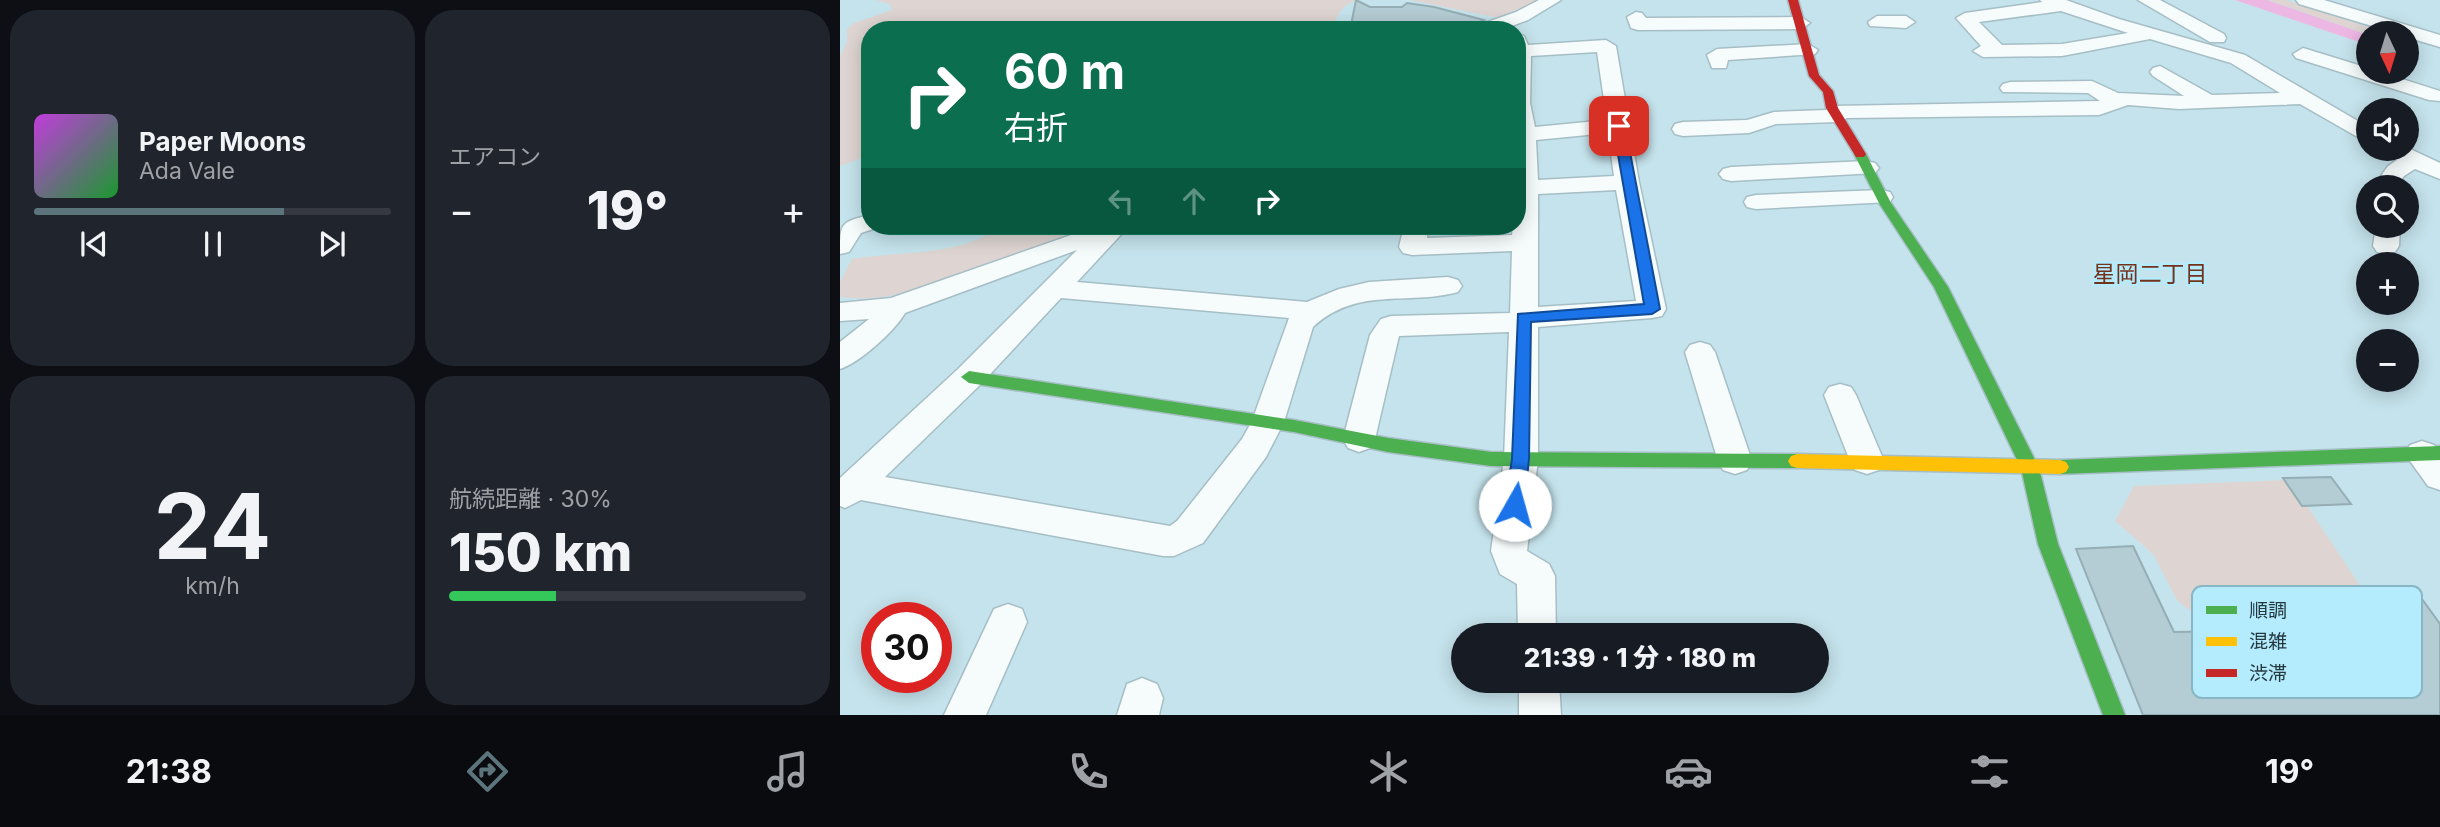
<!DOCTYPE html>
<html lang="ja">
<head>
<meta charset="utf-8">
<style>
	:root { --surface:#171b24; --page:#20242c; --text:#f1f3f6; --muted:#9ea1a6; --line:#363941; --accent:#5c747c }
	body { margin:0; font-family:Inter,"Noto Sans JP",sans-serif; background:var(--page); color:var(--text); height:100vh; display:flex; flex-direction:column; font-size:26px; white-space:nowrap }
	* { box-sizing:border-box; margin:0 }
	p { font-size:23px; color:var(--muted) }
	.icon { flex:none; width:38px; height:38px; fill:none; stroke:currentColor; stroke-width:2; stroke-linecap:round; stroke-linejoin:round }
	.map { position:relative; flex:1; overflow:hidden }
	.sheet { display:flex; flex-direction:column; gap:10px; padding:10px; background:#0d0f14; width:840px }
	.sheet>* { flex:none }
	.banner { position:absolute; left:21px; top:21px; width:665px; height:214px; border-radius:28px; box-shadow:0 4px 18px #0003; background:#0b6e4f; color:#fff; overflow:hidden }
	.needle { width:46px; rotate:176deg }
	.buttons { position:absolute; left:1516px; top:21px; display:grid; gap:14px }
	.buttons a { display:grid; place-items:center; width:63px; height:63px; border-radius:50%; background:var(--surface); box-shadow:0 4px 18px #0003; font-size:35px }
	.speed { position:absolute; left:21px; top:602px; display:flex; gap:14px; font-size:35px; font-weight:700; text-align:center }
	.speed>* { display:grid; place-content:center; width:91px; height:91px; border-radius:50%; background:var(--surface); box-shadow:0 4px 18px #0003; line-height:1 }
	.speed .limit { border:10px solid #d22; background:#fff; color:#111 }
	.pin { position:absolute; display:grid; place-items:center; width:60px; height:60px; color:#fff; margin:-30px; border-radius:14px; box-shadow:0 4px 10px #0006 }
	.me { position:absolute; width:77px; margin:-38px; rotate:7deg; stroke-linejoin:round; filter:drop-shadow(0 0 5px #0008) }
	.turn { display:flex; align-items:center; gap:24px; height:147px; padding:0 28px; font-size:32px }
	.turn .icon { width:91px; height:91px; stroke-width:2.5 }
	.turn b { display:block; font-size:49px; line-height:60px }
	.lanes { display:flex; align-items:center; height:66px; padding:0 28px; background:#0003; justify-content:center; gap:35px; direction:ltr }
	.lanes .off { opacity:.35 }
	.big { font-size:52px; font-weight:800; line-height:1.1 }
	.sheet .tile { flex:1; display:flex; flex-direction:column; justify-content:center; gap:10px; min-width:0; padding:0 24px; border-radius:28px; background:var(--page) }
	.sheet .dial { align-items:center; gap:0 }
	.dial b { font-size:91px; line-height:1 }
	.song { display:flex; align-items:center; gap:21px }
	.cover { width:84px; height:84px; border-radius:10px; background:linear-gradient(135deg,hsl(290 70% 55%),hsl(130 70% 35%)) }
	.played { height:7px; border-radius:4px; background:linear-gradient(90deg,var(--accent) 70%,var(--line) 70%) }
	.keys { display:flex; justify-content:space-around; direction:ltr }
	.heat { display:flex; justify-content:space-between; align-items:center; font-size:38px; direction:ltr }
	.charge { height:10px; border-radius:5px; background:linear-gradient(90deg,#34c759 30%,var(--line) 0) }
	.sheet .tiles { flex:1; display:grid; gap:10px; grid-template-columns:repeat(2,1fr) }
	.trip { position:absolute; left:611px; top:623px; width:378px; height:70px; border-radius:35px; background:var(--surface); box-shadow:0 4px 18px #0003; font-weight:800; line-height:70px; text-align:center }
	.tabs { display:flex; height:112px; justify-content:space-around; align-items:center; background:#090b0e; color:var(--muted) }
	.tabs .icon { width:49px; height:49px }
	.tabs .selected { color:var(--accent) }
	.tabs b { font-size:32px; color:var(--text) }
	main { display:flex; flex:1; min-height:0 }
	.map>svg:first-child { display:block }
	.green { fill:#ded5d2 }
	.water { fill:#edb7e4 }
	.building { fill:#b4ccd3; stroke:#95adb4; stroke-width:2 }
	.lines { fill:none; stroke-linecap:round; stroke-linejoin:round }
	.street-casing { stroke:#a6bec5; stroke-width:3 }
	.fast-casing { stroke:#a6bec5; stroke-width:3 }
	.slow-casing { stroke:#a6bec5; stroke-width:3 }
	.jam-casing { stroke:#a6bec5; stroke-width:3 }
	.street { fill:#f6fbfc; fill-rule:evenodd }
	.fast { fill:#4caf50; fill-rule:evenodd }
	.slow { fill:#ffc107; fill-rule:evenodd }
	.jam { fill:#c62828; fill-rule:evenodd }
	.route { fill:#1a73e8; stroke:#114b97; stroke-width:2 }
	.labels { text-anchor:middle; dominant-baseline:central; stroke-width:5; stroke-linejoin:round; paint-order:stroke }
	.neighbourhood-label { font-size:23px; fill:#74321a; stroke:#b4ebfd }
	.key { fill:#b4ebfd; stroke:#88b6c4; stroke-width:2 }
	.key-label { font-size:19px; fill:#233940 }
</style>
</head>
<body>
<main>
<section class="sheet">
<div class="tiles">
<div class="tile">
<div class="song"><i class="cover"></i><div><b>Paper Moons</b><p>Ada Vale</p></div></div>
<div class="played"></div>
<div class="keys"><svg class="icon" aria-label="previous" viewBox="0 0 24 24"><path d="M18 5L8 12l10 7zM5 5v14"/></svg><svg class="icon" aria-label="pause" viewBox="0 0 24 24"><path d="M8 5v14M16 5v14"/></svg><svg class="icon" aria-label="next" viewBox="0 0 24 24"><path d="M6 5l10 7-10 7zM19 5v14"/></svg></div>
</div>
<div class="tile"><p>エアコン</p>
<div class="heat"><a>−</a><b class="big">19°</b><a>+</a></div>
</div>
<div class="tile dial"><b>24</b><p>km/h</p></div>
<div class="tile"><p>航続距離 · 30%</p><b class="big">150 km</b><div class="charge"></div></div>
</div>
</section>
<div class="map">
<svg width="1600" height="715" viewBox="0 0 1600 715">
	<rect width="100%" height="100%" fill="#c5e3ec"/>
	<g class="green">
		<path d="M35,0H519C504,2 496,16 492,30H30V155L0,166V56L7,42V29L14,23L52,10L50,4Z"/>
		<path d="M570,0H698L659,18Z"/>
		<path d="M1428,0H1446L1546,33L1528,35Z"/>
		<path d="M162,226H251C216,239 181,252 145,265C98,283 52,304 0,297V282L12,259C64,250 117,258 162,226Z"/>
		<path d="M1450,480L1521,587L1520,611L1349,610L1337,600L1313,554L1275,521L1294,486Z"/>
	</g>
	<path class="water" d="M1395,0H1427L1528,35V45Z"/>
	<g class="building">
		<path d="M516,0L530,7H562L567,3L594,7L644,20L635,24L632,30H510Z"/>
		<path d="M1491,477L1511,504L1462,506L1443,478Z"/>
		<path d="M1293,546L1334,632L1394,631L1396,635L1539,631L1519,602L1582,599L1600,624V715H1303L1236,549Z"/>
	</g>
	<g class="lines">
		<defs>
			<g id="street">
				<path d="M699,0H721L688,20L661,30H634L636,26L676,12Z"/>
				<path d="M1200,0H1226L1279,19L1405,55L1528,127V143L1460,104L1339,109L1288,105L1259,115L1007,118L998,122L936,124L909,133L843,136L835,134L832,129L835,124L843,122L907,120L934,112L986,110L995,106L1260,101L1248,93L1163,92L1160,88L1163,84L1170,82L1252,81L1278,93L1344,96L1313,76L1310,72L1313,68L1320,66L1372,95L1440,93L1391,63L1310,39L1222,56L1143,57L1133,51L1141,46L1116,18L1125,13L1202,2ZM1221,11L1288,33L1222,44L1162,45L1139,22Z"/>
				<path d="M1298,0H1320L1384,34L1386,38L1384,42H1370Z"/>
				<path d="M1456,0H1484L1600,35V47L1566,37V33H1555L1459,4Z"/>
				<path d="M796,12L802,13L806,18L961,17L970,23L961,29L798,30L791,28L787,17Z"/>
				<path d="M1037,16H1066L1075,22L1066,28L1030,26L1028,22Z"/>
				<path d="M677,34L684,36L688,45L766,40L776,46L799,182L826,309L822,316L812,318L698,327V459L687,551L709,564L715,576L716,635H678L677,584L660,574L651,551L664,459L669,332L559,336L535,439L530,448L519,452L508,448L503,439L530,335L541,319L551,316L670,313L672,251L572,255L563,253L559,247L564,226H588L587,238L672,235L673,226H677ZM757,52L767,120L695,127L690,103L691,56ZM768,133L774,176L698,180L696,140ZM776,190L796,301L698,307V194Z"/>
				<path d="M968,44L978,50L975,54L888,60L886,68H872L867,55L877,49Z"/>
				<path d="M1463,48L1528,68V72H1540L1600,91V101L1589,100L1456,58L1453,54Z"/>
				<path d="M1566,147L1600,163V179L1575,169L1564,176L1557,187H1533L1548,166L1557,160L1544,154L1541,149Z"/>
				<path d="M1027,161L1035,163L1039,168L1035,173L891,181L883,179L879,174L883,169L891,167Z"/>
				<path d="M1041,190L1050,192L1053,197L1050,202L916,209L907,207L904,202L907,197L916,195Z"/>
				<path d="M30,215V226L39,227L21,233L9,252L0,254C0,223 0,222 30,215Z"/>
				<path d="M257,226H289L237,282L467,302L499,289L529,282L608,277L618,280L622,286L618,292C567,306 517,286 473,327L444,422L426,457L363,543L334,556H323L21,500L5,508L0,506V478L118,369L237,250L65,313C55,331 19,363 0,369V342L29,319L0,321V303L51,298ZM221,298L449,318L412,421L402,439L337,521L330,526L45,477L140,385Z"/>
				<path d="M1536,226H1560L1559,246L1555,252L1546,254L1537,252L1533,246Z"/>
				<path d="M860,342L870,345L875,352L912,461L907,470L895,474L883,470L878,461L845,352L850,345Z"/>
				<path d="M1000,384L1011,387L1016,395L1044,461L1039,470L1027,474L1015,470L1010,461L984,395L989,387Z"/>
				<path d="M1582,441L1594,445L1600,452V490L1588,486L1565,454L1570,445Z"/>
				<path d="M168,604L182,609L187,622L146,715H104L154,609Z"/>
				<path d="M302,678L317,684L323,698L319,715H277L287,684Z"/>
				<path d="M679,681H719L721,715H679Z"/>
			</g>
			<g id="fast">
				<path d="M1020,150L1026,154L1051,203L1108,287L1199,468L1218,544L1285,715H1263L1198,544L1181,468L1094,287L1039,203L1014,154Z"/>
				<path d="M129,371L454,420L548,438L651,452L957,454L963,456L966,461L963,466L957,468L651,466L548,452L454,432L129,383L121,377Z"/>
				<path d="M1600,446V460L1220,474L1214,472L1211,467L1214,462L1220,460Z"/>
			</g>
			<path id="slow" d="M957,454L1220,460L1226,462L1229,467L1226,472L1220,474L957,468L951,466L948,461L951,456Z"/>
			<path id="jam" d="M948,0H958L979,75L993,91L998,108L1026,154L1024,157H1016L986,108L983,92L969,76Z"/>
		</defs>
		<use href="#street" class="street-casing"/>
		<use href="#fast" class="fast-casing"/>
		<use href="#slow" class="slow-casing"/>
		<use href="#jam" class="jam-casing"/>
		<use href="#street" class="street"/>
		<use href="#fast" class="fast"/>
		<use href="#slow" class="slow"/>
		<use href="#jam" class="jam"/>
	</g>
	<path class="route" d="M779,123L785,126L820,309L812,314L691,322L689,459L684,505L681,511L675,513L668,511L665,505L672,459L678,314L804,304L773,126Z"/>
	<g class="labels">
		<g class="neighbourhood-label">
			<text x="1310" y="274">星岡二丁目</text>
		</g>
	</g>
	<rect x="1352" y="586" width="230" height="112" rx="10" class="key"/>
	<rect x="1366" y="606" width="31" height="8" fill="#4caf50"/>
	<rect x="1366" y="637" width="31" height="9" fill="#ffc107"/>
	<rect x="1366" y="669" width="31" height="8" fill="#c62828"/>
	<g class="key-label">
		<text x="1409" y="617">順調</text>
		<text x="1409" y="648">混雑</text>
		<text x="1409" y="680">渋滞</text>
	</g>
</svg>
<div class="buttons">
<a><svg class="needle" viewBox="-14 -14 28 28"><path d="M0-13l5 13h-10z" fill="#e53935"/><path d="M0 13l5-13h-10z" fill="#9ea1a6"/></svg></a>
<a><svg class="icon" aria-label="sound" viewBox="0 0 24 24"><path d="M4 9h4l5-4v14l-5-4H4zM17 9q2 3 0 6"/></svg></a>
<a><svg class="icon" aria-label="search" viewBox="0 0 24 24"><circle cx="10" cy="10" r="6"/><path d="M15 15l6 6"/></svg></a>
<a>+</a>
<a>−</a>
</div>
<div class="speed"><div class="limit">30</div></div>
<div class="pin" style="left:779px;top:126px;background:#d93025"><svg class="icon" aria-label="arrive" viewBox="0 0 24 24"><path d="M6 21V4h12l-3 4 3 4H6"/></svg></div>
<svg class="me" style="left:675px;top:505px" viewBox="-20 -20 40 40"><circle r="19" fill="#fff"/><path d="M0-13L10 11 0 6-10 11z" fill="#1a73e8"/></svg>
<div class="trip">21:39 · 1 分 · 180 m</div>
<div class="banner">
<div class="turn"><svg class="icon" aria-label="right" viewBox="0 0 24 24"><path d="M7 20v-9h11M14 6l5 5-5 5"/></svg><div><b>60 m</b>右折</div></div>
<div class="lanes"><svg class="icon off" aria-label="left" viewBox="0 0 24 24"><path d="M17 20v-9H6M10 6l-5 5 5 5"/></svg><svg class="icon off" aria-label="ahead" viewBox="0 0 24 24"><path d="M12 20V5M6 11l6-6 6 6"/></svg><svg class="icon" aria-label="right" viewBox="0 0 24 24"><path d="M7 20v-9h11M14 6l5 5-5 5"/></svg></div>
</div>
</div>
</main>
<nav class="tabs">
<b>21:38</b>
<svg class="icon selected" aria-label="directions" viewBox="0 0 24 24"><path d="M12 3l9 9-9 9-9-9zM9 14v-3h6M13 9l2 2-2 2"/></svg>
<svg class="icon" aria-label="music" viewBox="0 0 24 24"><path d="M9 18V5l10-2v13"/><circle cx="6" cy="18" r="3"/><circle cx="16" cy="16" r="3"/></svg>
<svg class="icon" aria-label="phone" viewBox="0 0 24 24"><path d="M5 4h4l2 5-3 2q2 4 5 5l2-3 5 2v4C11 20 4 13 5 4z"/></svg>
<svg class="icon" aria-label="climate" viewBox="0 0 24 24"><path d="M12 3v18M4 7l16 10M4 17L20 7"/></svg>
<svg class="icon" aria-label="car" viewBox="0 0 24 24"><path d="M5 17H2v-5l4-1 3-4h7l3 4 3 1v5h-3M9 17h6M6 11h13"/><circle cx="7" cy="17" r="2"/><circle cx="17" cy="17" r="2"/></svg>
<svg class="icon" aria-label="filters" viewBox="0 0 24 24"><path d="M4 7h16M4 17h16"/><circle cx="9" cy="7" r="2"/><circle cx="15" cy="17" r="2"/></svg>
<b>19°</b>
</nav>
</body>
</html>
